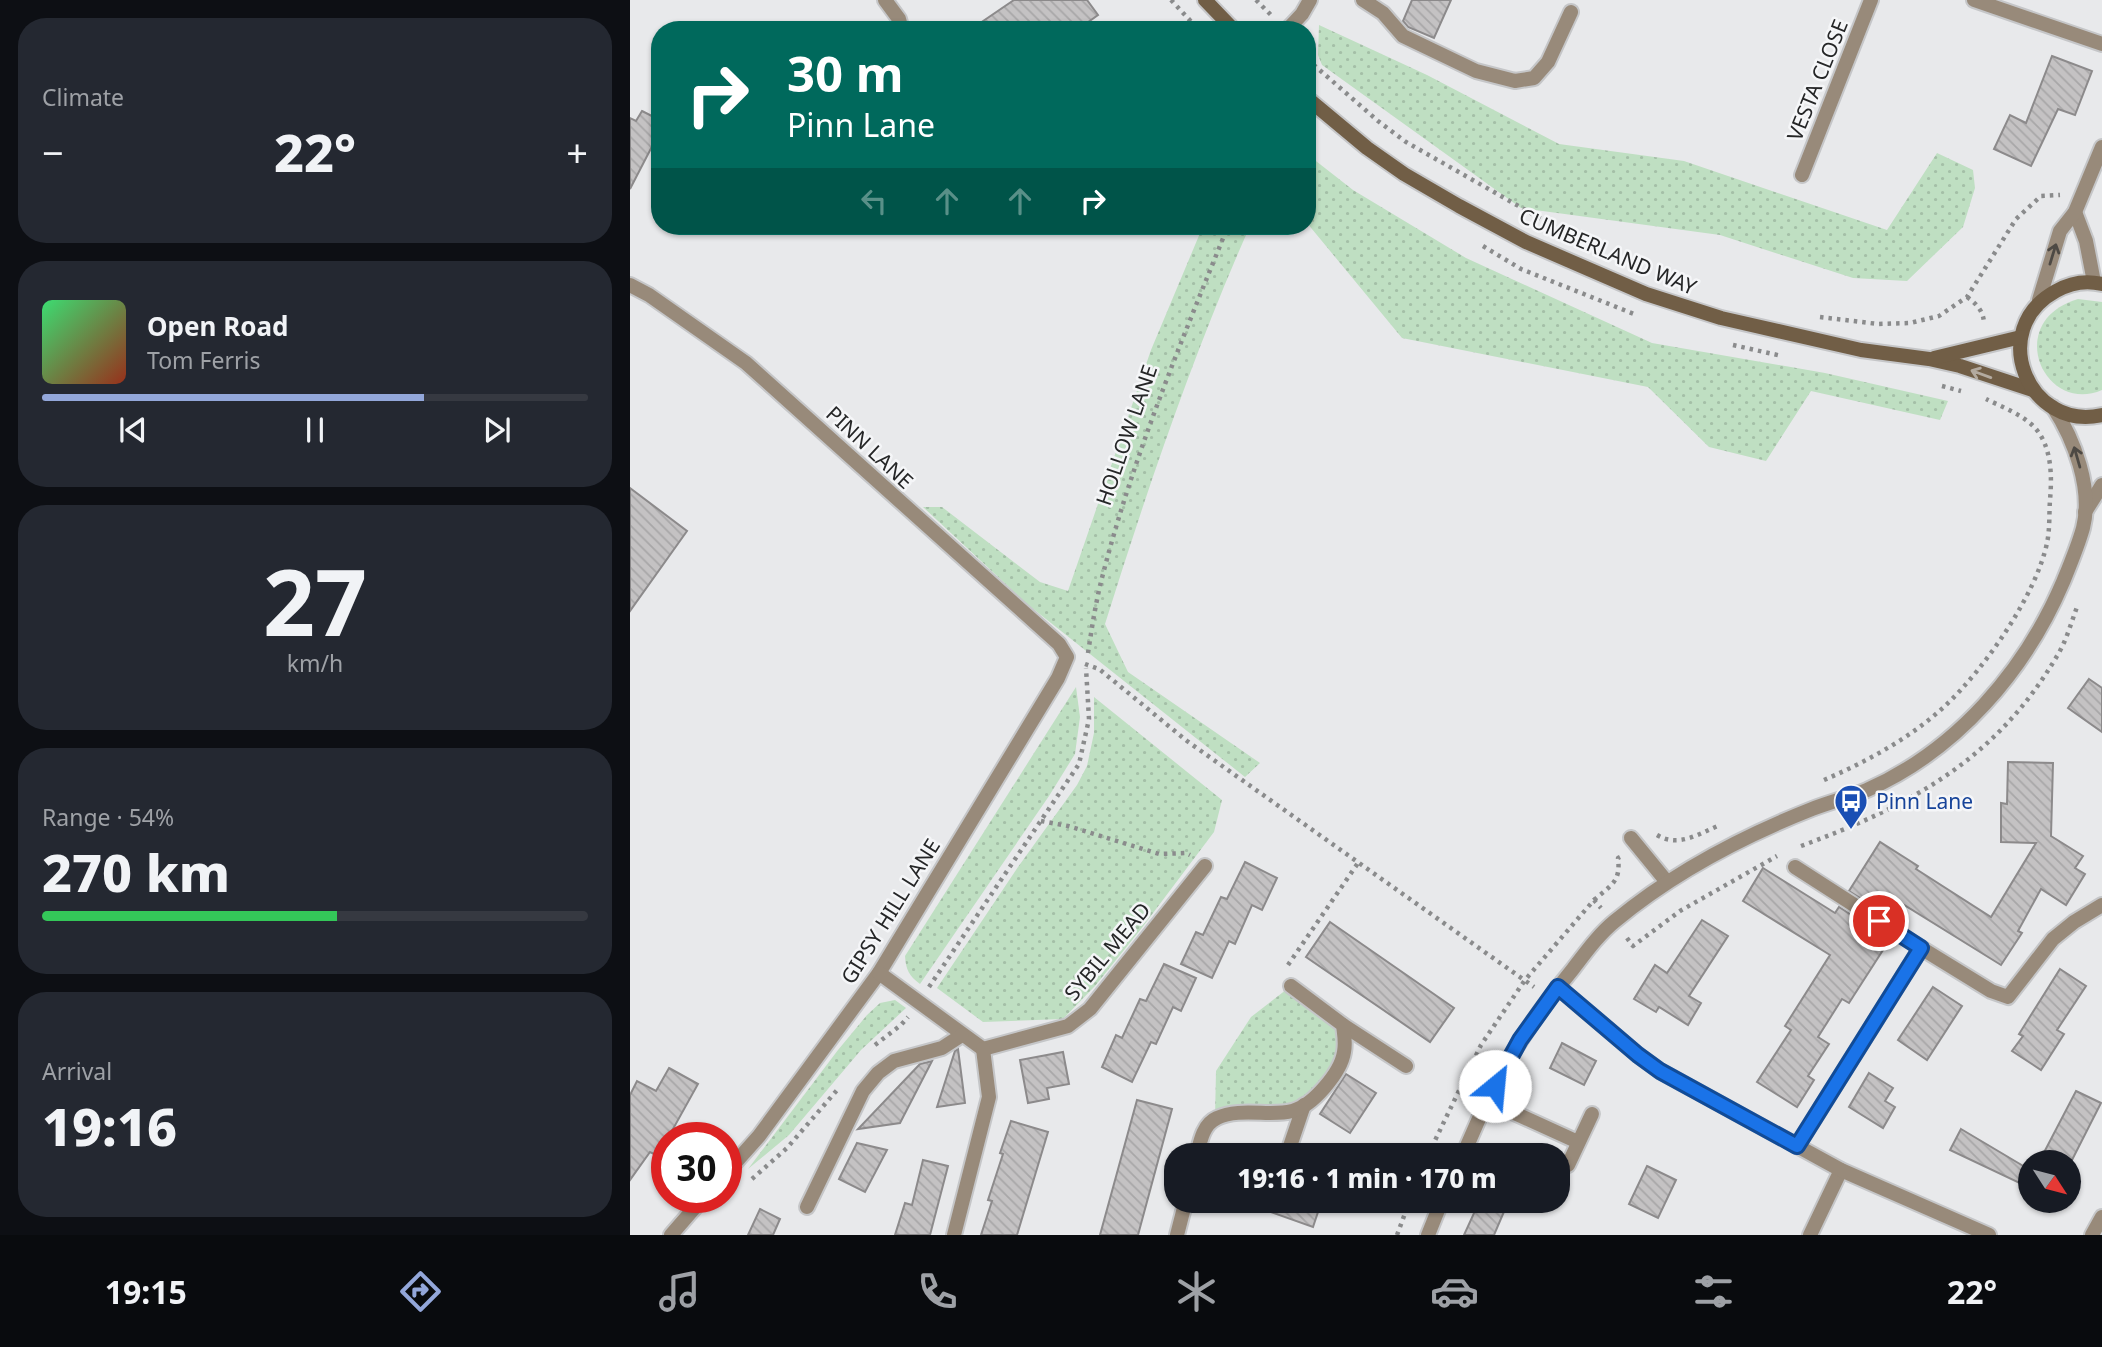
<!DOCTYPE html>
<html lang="en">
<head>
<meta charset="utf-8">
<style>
	:root { --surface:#171b24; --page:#242831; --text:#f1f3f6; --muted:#9ea1a6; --line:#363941; --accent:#93a7da }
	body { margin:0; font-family:"Noto Sans",sans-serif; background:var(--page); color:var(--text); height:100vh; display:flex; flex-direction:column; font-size:26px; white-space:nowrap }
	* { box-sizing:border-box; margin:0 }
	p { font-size:23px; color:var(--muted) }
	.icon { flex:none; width:38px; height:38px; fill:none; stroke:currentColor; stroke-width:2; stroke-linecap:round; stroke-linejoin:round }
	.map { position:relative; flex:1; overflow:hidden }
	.sheet { display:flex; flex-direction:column; gap:18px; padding:18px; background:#0d0f14; width:630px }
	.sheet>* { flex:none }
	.top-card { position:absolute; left:21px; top:21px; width:665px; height:214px; border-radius:28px; box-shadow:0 2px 5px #0004; background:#00695c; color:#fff; overflow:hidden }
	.needle { width:46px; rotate:126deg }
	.controls { position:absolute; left:1388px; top:1150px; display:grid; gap:14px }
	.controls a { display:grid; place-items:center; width:63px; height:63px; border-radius:50%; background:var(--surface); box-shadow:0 2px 5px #0004; font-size:35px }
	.speed { position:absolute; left:21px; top:1122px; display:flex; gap:14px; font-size:35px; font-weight:700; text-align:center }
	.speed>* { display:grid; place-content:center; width:91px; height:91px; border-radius:50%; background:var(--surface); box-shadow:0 2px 5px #0004; line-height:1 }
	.speed .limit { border:10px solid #d22; background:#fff; color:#111 }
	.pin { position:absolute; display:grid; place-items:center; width:60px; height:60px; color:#fff; margin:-30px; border:4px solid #fff; border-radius:50%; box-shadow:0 2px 7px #0007 }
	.me { position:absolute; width:77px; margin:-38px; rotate:28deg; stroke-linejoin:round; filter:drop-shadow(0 0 5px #0008) }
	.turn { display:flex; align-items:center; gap:24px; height:147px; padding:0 21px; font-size:32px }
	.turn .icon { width:91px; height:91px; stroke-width:2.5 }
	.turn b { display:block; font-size:49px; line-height:60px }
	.lanes { display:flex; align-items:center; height:66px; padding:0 21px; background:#0003; justify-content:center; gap:35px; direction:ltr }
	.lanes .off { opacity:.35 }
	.big { font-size:52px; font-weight:800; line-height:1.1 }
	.sheet .tile { flex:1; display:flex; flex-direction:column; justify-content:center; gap:10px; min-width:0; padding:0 24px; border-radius:28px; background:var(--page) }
	.sheet .dial { align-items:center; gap:0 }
	.dial b { font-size:91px; line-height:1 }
	.song { display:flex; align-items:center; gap:21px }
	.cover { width:84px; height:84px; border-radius:10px; background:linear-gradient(135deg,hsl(140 70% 55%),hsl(10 70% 35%)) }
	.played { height:7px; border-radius:4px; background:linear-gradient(90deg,var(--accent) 70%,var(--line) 70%) }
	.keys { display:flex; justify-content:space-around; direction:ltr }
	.heat { display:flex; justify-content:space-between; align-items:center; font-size:38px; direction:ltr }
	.charge { height:10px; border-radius:5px; background:linear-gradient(90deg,#34c759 54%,var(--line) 0) }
	.trip { position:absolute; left:534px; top:1143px; width:406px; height:70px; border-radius:28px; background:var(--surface); box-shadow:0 2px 5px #0004; font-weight:800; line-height:70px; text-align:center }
	.menu { display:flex; height:112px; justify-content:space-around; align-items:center; background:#090b0e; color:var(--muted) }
	.menu .icon { width:49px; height:49px }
	.menu .selected { color:var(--accent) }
	.menu b { font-size:32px; color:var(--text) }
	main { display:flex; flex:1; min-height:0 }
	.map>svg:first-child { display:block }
	.grass { fill:url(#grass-dots) }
	.building { fill:url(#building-back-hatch); stroke:#8c8a8b; stroke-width:2 }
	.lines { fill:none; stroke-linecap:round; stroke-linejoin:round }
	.service-casing { stroke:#c5c6c8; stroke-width:18 }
	.minor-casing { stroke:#c5c6c8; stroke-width:18 }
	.tertiary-casing { stroke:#c5c6c8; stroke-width:18 }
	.secondary-casing { stroke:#c5c6c8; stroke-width:18 }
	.path { stroke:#8a8b8c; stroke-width:4.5; stroke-dasharray:3.5 5; stroke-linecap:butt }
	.service { stroke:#988a7a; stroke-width:14 }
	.minor { stroke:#988a7a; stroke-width:14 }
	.tertiary { stroke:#988a7a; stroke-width:14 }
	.secondary { stroke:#715e46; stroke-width:14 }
	.oneway { stroke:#4d4944 }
	.oneway2 { stroke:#b3aa9f }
	.route-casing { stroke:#114b97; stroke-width:18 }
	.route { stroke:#1a73e8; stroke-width:12 }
	.labels { text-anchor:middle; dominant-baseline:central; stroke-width:5; stroke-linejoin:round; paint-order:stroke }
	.street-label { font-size:21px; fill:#252627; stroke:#f5f6f8 }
	.transit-label { font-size:21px; fill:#164399; stroke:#f5f6f8; text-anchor:start }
</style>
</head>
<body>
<main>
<section class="sheet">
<div class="tile"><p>Climate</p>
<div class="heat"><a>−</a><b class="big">22°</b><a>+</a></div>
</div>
<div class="tile">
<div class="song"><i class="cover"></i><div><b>Open Road</b><p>Tom Ferris</p></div></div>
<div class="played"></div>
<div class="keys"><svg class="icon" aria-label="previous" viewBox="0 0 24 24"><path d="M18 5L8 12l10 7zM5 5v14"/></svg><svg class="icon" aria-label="pause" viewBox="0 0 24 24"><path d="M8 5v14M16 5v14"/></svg><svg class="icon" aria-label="next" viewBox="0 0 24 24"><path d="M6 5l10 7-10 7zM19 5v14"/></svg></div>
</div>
<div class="tile dial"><b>27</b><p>km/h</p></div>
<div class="tile"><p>Range · 54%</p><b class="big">270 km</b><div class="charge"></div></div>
<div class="tile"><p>Arrival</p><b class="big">19:16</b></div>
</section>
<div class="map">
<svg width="1472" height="1235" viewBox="0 0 1472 1235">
	<defs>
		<pattern id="grass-dots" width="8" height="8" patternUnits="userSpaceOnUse" patternTransform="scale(1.75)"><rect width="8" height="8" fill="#bfdfc2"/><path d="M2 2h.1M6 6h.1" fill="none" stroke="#a4bfa7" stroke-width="1.8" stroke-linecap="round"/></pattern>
		<pattern id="building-back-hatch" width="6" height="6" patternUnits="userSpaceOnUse" patternTransform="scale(1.75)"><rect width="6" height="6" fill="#c4c2c3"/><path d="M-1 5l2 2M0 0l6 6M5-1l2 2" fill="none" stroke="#a8a7a8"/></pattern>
	</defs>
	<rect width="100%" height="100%" fill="#e8e9eb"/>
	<g class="grass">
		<path d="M689,25L797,75L929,144L1054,161L1257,230L1307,153L1343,170L1345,188L1333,227L1277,281L1223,278L1090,235L891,208L692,65L688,55Z"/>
		<path d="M677,154L723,190L836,258L1022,343L1195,373L1318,401L1310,420L1181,391L1136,461L1079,447L1018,387L772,338L677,223Z"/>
		<path d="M573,226H620C563,354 517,490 475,624L498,672L630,763L615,777L397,604L293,507H312L410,582L438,591L521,350Z"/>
		<path d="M1448,299L1472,302V390C1413,415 1373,321 1448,299Z"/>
		<path d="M446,687L450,717L445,754L419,796L290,984C279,976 276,970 275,956Z"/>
		<path d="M464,697L592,800L584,832L511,929L465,986L433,1019L353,1022L307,988L388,867L447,785L457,766L464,733Z"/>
		<path d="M661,986L713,1025L715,1042L700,1080L662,1111L585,1118L586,1071L621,1017Z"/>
		<path d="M265,1000L276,1008L231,1050L159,1135L118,1169L208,1050L237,1015L250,1003Z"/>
	</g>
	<g class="building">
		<path d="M384,0H457L468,15L447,30H340Z"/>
		<path d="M782,0H821L804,38L778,27L773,21Z"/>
		<path d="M1422,56L1462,71L1445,115L1428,109L1401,166L1364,149L1380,115L1396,123Z"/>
		<path d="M12,111L30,120V131L0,189V118L6,121Z"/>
		<path d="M0,488L57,531L0,611Z"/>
		<path d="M1459,679L1472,688V732L1438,708Z"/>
		<path d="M1378,762L1423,763L1421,836L1453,856L1445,868L1455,874L1436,905L1411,889L1388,931L1392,933L1371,965L1266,900L1257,915L1219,891L1250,842L1288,866L1286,869L1361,917L1406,843L1371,842V803L1377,804Z"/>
		<path d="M615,862L647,878L632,910L622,905L605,944L599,941L582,978L551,964L566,932L573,935L591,897L597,899Z"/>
		<path d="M1133,868L1205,913L1209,907L1246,931L1239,941L1253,950L1219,1003L1212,999L1188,1037L1199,1044L1178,1076L1184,1080L1167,1107L1127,1082L1161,1030L1155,1026L1200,955L1113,901Z"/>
		<path d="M1072,920L1098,936L1059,996L1071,1003L1058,1025L1029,1007L1026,1012L1004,999L1025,965L1037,973Z"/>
		<path d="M700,922L824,1008L800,1042L676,957Z"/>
		<path d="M534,964L566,978L551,1011L543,1007L526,1044L521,1042L502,1082L472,1067L486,1035L492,1038L510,999L516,1001Z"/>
		<path d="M1430,969L1456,986L1427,1030L1434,1034L1411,1070L1382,1051L1393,1036L1389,1034Z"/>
		<path d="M1303,987L1332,1006L1297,1060L1268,1040Z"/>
		<path d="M932,1043L966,1061L954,1085L920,1068Z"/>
		<path d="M328,1049L335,1103L307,1107L325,1051Z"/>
		<path d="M433,1052L439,1084L417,1088L419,1099L398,1103L390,1060Z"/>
		<path d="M302,1061L270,1123L228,1129L290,1064Z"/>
		<path d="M39,1068L68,1084L28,1156L20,1152L0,1180V1095L7,1081L26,1091Z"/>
		<path d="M1239,1073L1263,1088L1255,1101L1265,1107L1253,1128L1219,1107Z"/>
		<path d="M716,1074L746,1093L720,1133L690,1114Z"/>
		<path d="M1446,1091L1471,1103L1441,1162H1409Z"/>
		<path d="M507,1100L542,1109L508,1235H470Z"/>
		<path d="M381,1121L418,1132L387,1235H351L362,1201L358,1200L373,1154L370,1153Z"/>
		<path d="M1331,1129L1400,1170V1183L1398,1187L1320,1150Z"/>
		<path d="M227,1143L257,1150L235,1192L209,1179Z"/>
		<path d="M293,1160L318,1166L300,1235H265L275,1203L282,1205Z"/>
		<path d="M1017,1166L1046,1180L1028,1218L999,1204Z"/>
		<path d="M618,1200H692L683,1227L618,1204Z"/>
		<path d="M850,1200H879L864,1235H834Z"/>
		<path d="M130,1209L150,1219L143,1235H118Z"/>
	</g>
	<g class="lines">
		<defs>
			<g id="service">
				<path d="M255,0L269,19L272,30"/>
				<path d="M733,0L753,13L773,36L846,71L885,81L904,78L918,62L941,12"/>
				<path d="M1001,838L1037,882"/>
				<path d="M858,1101L948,1142"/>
				<path d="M657,1155L674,1105"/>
				<path d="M938,1165L962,1114"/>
				<path d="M1180,1235L1211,1170"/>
			</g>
			<g id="minor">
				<path d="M1344,0L1472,44"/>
				<path d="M657,30L672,14L680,0"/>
				<path d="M1172,175L1241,0"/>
				<path d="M1445,212L1456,241L1464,282"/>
				<path d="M0,285L19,295L116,363L429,644L437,657L428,678L249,973L129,1136L96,1173"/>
				<path d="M1409,300L1430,231L1445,212L1472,147"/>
				<path d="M1455,512L1472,485"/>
				<path d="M1165,867L1291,948"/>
				<path d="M249,973L353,1049L438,1026L460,1009L575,866"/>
				<path d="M713,1025L776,1066"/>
				<path d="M1167,1146L1291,948L1361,991L1378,997L1423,939L1444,922L1472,905"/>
				<path d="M567,1155C570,1142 573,1124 587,1118C610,1107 641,1117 662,1111C683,1106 711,1072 714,1052C716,1042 714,1034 713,1025L661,986"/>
				<path d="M833,1155C846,1126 858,1096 873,1069C894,1033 917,1000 943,969C956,952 969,934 985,921C1044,872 1111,837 1182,809C1200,802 1220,797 1237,790C1327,750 1395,671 1433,582C1440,565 1448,546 1453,528C1463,489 1444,439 1423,407"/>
				<path d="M177,1207L233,1091L248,1073L264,1061L312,1048L332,1035"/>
				<path d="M41,1235L74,1197"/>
				<path d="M324,1235L359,1097L353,1049"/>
				<path d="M547,1235L556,1200"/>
				<path d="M798,1235L812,1200"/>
				<path d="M1462,1235L1472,1217"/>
			</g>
			<path id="tertiary" d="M928,987L1008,1055L1030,1071L1211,1170L1359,1235"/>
			<g id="secondary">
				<path d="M575,0L604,30"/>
				<path d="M677,98L737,148L774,174L829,206L896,242L1016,294L1091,318L1231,350L1299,359L1330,366L1403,390"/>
				<path d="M1472,284C1456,280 1440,283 1426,291C1356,329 1398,432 1472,415"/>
				<path d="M1304,358L1391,337"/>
			</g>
		</defs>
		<use href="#service" class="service-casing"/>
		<use href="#minor" class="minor-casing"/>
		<use href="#tertiary" class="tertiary-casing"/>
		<use href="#secondary" class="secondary-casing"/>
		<g class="path">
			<path d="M541,0L569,30"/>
			<path d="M626,0L643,17"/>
			<path d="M677,59L748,121L776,142L943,237"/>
			<path d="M853,246L891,269L1004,314"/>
			<path d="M1337,297C1347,304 1354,312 1354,324"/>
			<path d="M1190,317L1248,324L1280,323L1309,316L1337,297L1386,219L1411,196L1430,195"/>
			<path d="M1103,345L1152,356"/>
			<path d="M1312,386L1331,391"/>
			<path d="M458,653C462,627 466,600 473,574C504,454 552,340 598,226"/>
			<path d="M455,664L469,669L557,741L904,987"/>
			<path d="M1194,780C1238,761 1282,737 1316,705C1355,668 1406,595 1417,543C1420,529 1419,514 1420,500C1422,477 1422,448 1406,429C1394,415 1372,407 1356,399"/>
			<path d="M411,821L438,826L529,854L556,853L560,855"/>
			<path d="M1027,835C1049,848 1068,834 1090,825"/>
			<path d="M1171,846C1280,806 1366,760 1427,656C1436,642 1441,623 1447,607"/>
			<path d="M964,900C981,885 991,882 988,858L990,857"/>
			<path d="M997,938L1003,946L1050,911L1147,856"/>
			<path d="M658,965L728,863"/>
			<path d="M299,987L449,764L459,719L456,668"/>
			<path d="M245,1045L271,1025L278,1017"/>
			<path d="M798,1155L851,1045L895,980L964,900L971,908"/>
			<path d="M122,1179L157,1148L208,1089"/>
			<path d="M767,1235L780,1200"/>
		</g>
		<use href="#service" class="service"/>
		<use href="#minor" class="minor"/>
		<use href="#tertiary" class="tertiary"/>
		<use href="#secondary" class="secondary"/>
	</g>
	<defs><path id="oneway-shaft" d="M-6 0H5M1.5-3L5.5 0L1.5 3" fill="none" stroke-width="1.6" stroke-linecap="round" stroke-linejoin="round" transform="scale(1.75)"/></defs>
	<g class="oneway">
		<use href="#oneway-shaft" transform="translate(1423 254) rotate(-73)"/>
		<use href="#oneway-shaft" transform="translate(1447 457) rotate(-106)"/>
	</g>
	<use class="oneway2" href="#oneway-shaft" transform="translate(1351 374) rotate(-160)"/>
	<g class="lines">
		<defs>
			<path id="route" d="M865,1086L890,1040L928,987L1008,1055L1030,1071L1167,1146L1291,948L1249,921"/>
		</defs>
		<use href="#route" class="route-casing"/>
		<use href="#route" class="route"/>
	</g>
	<defs>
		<symbol id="bus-pin" viewBox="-11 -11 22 30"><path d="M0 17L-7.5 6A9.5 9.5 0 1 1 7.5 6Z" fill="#1a4fb4" stroke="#f5f6f8"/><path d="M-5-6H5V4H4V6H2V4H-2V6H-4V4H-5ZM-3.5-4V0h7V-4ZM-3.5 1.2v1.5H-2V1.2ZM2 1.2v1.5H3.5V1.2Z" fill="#fff"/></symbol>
	</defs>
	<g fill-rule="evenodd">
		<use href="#bus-pin" x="1202" y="782" width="38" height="52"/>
	</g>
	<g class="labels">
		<g class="street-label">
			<text transform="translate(1187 80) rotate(-68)">VESTA CLOSE</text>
			<text transform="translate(978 251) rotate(23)">CUMBERLAND WAY</text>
			<text transform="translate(496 435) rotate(-71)">HOLLOW LANE</text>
			<text transform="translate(240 447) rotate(43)">PINN LANE</text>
			<text transform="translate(260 911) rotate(-58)">GIPSY HILL LANE</text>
			<text transform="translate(477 951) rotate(-50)">SYBIL MEAD</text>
		</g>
		<g class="transit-label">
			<text x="1246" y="801">Pinn Lane</text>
		</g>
	</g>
</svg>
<div class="controls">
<a><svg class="needle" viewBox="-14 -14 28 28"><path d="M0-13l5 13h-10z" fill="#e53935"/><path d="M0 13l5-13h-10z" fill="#9ea1a6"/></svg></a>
</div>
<div class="speed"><div class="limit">30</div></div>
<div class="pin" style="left:1249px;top:921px;background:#d93025"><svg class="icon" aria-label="arrive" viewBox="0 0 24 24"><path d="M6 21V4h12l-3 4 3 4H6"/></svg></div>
<svg class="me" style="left:865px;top:1086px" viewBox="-20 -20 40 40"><circle r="19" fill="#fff"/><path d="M0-13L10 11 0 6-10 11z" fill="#1a73e8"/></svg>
<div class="trip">19:16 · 1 min · 170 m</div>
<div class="top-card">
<div class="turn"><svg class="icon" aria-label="right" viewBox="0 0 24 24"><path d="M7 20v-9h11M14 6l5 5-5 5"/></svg><div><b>30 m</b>Pinn Lane</div></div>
<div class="lanes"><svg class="icon off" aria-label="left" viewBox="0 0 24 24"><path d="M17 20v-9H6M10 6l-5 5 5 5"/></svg><svg class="icon off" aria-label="ahead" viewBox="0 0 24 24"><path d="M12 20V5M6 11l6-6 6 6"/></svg><svg class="icon off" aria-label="ahead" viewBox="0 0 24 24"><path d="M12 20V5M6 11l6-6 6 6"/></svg><svg class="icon" aria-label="right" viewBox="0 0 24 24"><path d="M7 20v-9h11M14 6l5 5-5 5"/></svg></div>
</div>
</div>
</main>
<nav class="menu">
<b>19:15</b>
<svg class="icon selected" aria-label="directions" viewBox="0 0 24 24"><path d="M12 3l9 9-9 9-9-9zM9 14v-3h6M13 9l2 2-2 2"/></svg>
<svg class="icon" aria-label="music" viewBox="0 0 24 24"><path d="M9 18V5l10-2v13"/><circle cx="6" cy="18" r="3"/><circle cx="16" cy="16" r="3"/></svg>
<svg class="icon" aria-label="phone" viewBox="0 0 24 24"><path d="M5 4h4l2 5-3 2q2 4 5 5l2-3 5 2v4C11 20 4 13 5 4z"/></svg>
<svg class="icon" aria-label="climate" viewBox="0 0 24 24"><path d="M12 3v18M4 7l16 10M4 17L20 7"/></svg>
<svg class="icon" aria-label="car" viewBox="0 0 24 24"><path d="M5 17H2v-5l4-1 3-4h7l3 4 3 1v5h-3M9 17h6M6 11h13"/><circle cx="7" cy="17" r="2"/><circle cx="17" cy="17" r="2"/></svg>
<svg class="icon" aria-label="filters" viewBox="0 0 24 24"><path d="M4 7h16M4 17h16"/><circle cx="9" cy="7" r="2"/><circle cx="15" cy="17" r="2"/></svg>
<b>22°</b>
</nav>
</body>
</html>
